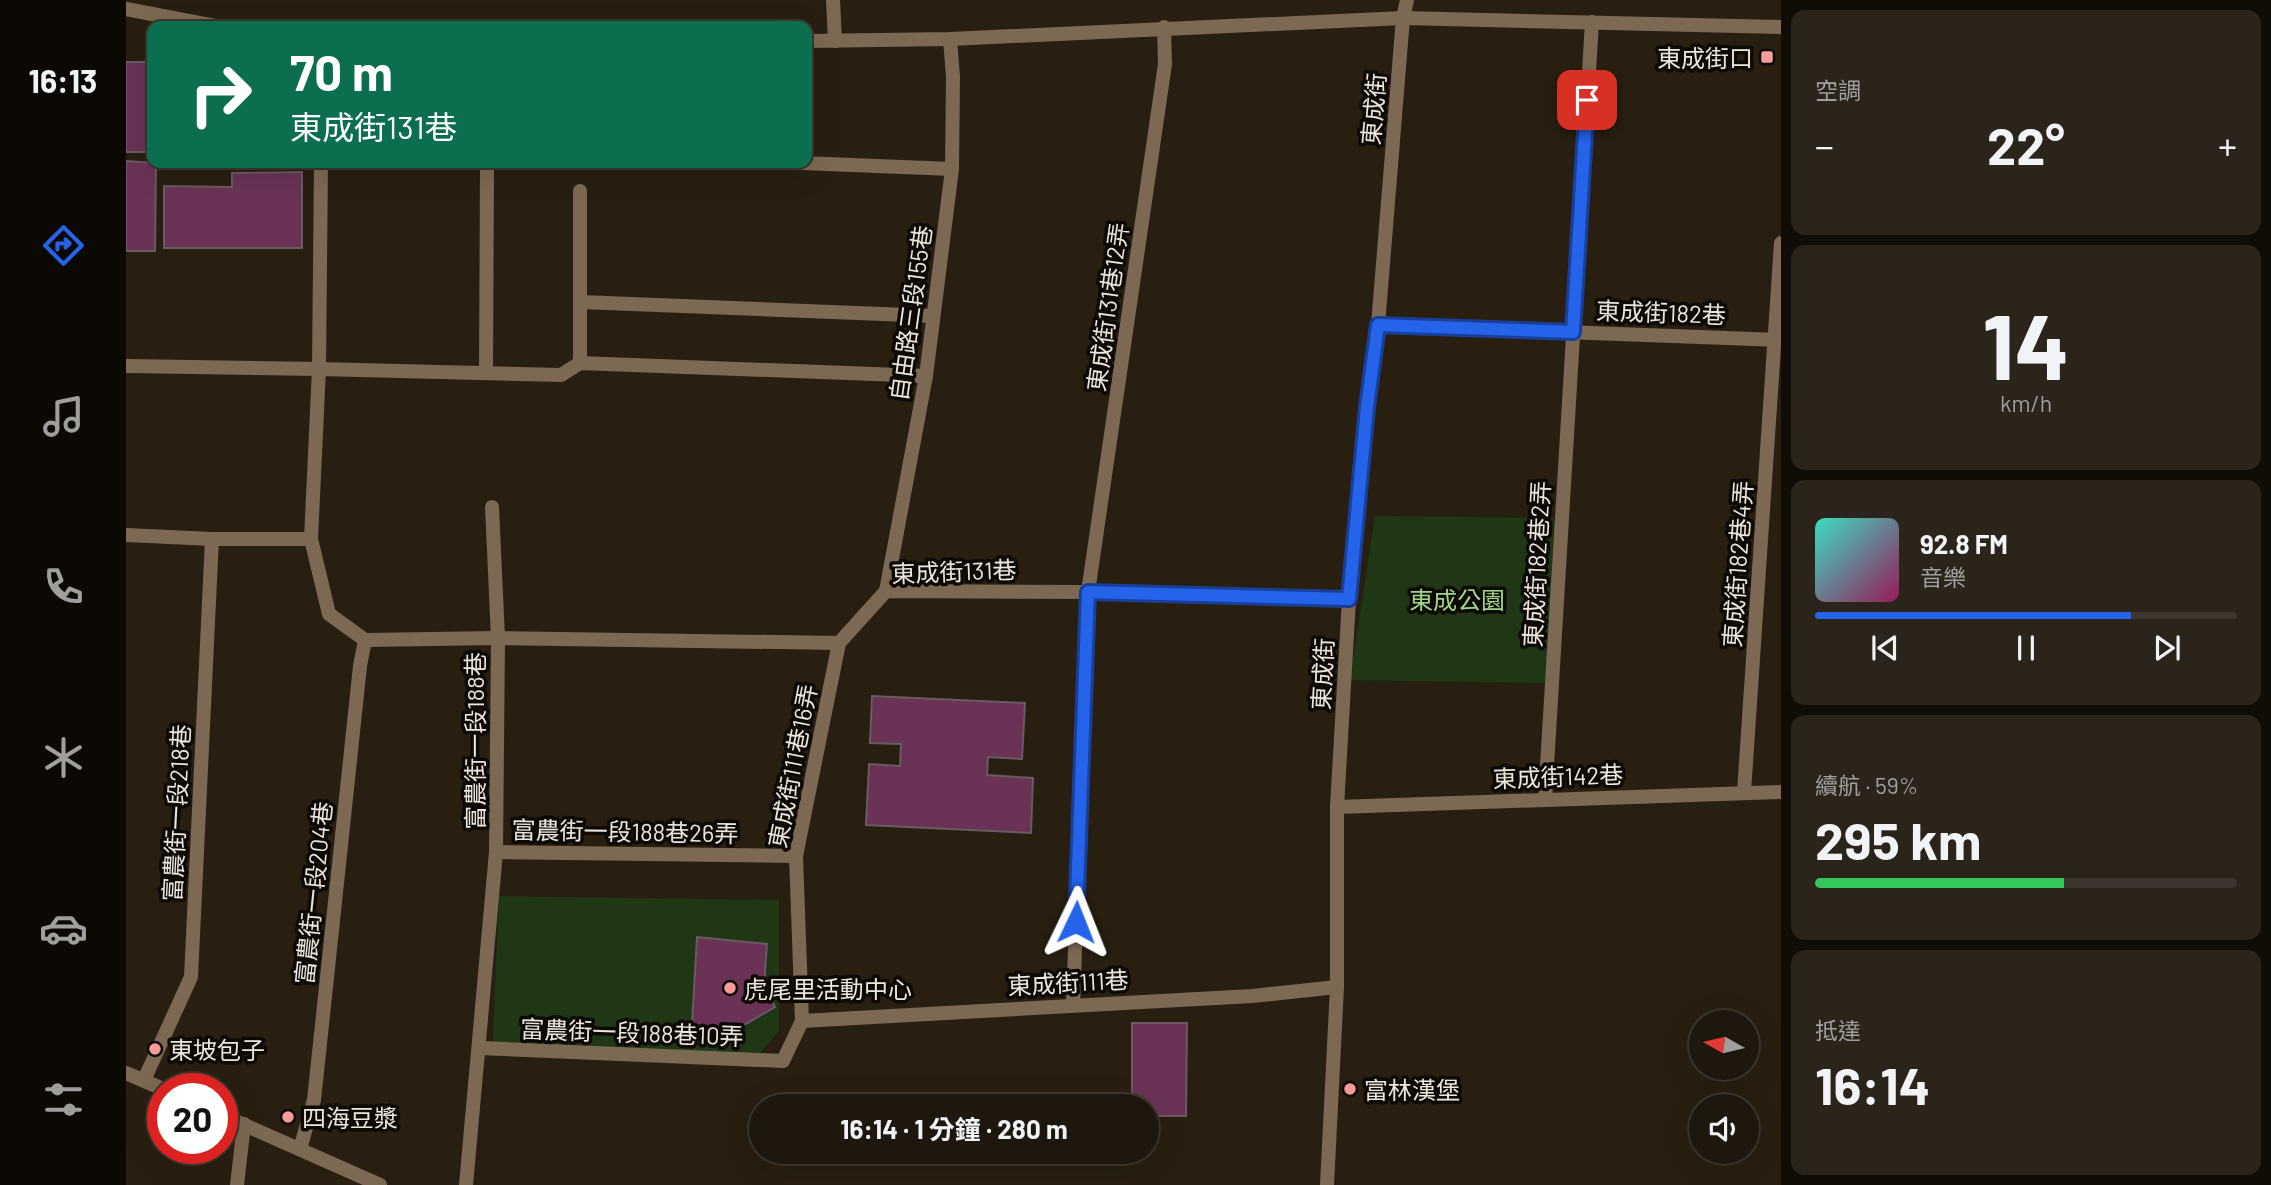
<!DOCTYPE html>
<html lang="zh-TW">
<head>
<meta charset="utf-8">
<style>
	:root { --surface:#1e170d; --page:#2b241b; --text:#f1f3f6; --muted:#a19f9d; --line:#3c362e; --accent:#2563eb }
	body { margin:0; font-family:Barlow,"Noto Sans TC",sans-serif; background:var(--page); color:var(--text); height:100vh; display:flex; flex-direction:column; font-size:26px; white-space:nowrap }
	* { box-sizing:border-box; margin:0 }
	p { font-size:23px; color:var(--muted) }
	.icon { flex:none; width:38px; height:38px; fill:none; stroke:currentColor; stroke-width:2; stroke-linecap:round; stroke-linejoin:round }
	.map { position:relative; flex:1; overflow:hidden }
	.details { display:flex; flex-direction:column; gap:10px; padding:10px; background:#100d07; width:490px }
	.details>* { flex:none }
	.hud { position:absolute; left:21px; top:21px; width:665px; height:147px; border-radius:14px; box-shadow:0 7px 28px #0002,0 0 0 2px var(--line); background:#0b6e4f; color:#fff; overflow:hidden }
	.needle { width:46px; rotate:278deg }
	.controls { position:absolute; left:1563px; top:1010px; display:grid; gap:14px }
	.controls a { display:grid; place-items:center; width:70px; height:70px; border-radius:50%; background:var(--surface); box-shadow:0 7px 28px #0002,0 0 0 2px var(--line); font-size:35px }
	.speed { position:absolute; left:21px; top:1073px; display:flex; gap:14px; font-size:35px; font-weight:700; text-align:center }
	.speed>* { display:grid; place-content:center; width:91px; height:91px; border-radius:50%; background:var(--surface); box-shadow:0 7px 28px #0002,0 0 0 2px var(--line); line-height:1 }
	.speed .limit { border:10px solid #d22; background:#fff; color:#111 }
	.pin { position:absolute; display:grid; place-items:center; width:60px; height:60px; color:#fff; margin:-30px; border-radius:14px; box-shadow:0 4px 10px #0006 }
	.me { position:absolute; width:77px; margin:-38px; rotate:2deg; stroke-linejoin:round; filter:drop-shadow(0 0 5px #0008) }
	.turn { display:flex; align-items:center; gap:24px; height:147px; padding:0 28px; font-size:32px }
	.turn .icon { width:91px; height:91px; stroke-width:2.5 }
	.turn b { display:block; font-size:49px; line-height:60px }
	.big { font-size:52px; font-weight:700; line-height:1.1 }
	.details .tile { flex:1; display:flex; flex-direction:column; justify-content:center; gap:10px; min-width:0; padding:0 24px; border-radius:14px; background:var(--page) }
	.details .dial { align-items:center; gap:0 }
	.dial b { font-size:91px; line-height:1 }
	.song { display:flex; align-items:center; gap:21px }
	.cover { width:84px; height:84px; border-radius:10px; background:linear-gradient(135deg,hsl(170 70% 55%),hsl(330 70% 35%)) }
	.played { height:7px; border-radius:4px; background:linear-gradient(90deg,var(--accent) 75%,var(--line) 75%) }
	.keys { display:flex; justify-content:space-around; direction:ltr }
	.heat { display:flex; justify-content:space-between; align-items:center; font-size:38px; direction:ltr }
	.charge { height:10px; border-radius:5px; background:linear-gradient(90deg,#34c759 59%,var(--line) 0) }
	.trip { position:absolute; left:623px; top:1094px; width:410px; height:70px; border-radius:35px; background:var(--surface); box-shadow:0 7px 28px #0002,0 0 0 2px var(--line); font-weight:700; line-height:70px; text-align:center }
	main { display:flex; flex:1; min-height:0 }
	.dock { display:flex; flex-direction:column; width:126px; justify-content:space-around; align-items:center; background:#0c0905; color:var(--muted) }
	.dock .icon { width:49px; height:49px }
	.dock .on { color:var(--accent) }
	.dock b { font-size:32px; color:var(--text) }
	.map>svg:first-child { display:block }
	.green { fill:#203715 }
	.building { fill:#6a3355; stroke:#6b5963; stroke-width:2 }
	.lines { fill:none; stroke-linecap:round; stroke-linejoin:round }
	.lane { stroke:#7c6953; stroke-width:14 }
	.street { stroke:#7c6953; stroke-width:14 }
	.route-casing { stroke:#184099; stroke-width:18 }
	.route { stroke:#2563eb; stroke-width:12 }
	.poi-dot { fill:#f59b98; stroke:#0d0905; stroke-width:2.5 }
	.labels { text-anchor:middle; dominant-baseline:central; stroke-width:7; stroke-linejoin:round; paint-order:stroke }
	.poi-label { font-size:24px; fill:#ede6dd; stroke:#0d0905; text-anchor:start }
	.street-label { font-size:24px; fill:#ede6dd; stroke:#0d0905 }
	.park-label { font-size:24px; fill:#a0d788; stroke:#0d0905 }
</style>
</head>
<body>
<main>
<nav class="dock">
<b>16:13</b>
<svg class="icon on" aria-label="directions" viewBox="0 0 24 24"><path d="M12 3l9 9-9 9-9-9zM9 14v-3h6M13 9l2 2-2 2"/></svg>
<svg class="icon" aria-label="music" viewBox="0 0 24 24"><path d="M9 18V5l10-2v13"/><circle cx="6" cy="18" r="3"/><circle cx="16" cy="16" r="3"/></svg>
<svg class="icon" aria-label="phone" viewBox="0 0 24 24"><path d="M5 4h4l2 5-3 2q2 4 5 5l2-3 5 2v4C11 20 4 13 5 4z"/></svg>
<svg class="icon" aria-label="climate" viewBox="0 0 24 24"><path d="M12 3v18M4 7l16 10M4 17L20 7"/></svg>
<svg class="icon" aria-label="car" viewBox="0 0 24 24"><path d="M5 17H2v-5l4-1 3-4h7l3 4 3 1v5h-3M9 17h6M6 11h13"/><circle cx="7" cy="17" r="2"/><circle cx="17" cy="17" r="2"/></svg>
<svg class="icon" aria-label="filters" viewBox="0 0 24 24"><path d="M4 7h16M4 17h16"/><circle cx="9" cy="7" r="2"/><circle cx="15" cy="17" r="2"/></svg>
</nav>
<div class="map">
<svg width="1655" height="1185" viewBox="0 0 1655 1185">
	<rect width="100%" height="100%" fill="#281f11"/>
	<g class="green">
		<path d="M1249,516L1428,518L1422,683L1224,680Z"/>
		<path d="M373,896L653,900V1031L626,1062L366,1056Z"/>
	</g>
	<g class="building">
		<rect x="0" y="62" width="26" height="90"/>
		<path d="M0,161L30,163L29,251H0Z"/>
		<path d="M176,172V248H38V186L106,187V173Z"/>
		<path d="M746,696L899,703L896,759L862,757L861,775L907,778L905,833L740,825L743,764L774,766L775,744L744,743Z"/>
		<path d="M571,937L641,944L638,985L649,1007L606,1032V1044L565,1041Z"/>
		<path d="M1006,1023H1061L1060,1116H1020V1106H1006Z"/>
	</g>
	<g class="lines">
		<g class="lane">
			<path d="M707,0L709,41"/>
			<path d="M676,163L826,169"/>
			<path d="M454,191V363"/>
			<path d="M455,302L807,316"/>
			<path d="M1252,325L1655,340"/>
			<path d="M360,373L361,168"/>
			<path d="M366,507L372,638L713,643L760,591L962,592L1223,599"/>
			<path d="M0,535L86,539H185"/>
			<path d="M760,591L800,376L826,169L827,77L824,39"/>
			<path d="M1618,792L1655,243"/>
			<path d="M1419,799L1466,22"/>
			<path d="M1211,807L1655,792"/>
			<path d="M370,852L670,856"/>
			<path d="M947,1005L962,592L1039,64L1038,27"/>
			<path d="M676,1021L1126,996L1211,987"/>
			<path d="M354,1048L657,1061L676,1021L670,856L713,643"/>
			<path d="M18,1080L65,977L86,539"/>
			<path d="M174,1149L188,1100L234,666L239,640"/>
			<path d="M111,1185L118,1124"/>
		</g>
		<g class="street">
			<path d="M0,9L89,26"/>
			<path d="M681,41L824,39L1277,18L1655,27"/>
			<path d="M195,163L193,369L185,539L203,614L239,640L372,638L370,852L340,1185"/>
			<path d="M0,366L193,369L435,375L454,363L800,376"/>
			<path d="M0,1073L37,1089"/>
			<path d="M96,1115L254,1185"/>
			<path d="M1201,1185L1211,987V807L1223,599L1241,407L1252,325L1277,18L1281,0"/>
		</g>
	</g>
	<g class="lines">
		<defs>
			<path id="route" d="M950,922L962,592L1223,599L1241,407L1252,325L1447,332L1461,100"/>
		</defs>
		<use href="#route" class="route-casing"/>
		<use href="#route" class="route"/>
	</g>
	<g class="poi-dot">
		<rect x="1634" y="50" width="14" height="14" rx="3.5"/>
		<circle cx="604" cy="988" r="7"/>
		<circle cx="29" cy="1049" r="7"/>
		<circle cx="1224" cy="1089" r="7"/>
		<circle cx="162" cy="1117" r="7"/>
	</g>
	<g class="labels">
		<g class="poi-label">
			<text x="1627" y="57" text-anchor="end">東成街口</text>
			<text x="618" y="988">虎尾里活動中心</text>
			<text x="43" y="1049">東坡包子</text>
			<text x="1238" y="1089">富林漢堡</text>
			<text x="176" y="1117">四海豆漿</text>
		</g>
		<g class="street-label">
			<text transform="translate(1247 109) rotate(-85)">東成街</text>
			<text transform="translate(981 307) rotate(-82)">東成街131巷12弄</text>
			<text transform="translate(1535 312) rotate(2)">東成街182巷</text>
			<text transform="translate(784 313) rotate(-82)">自由路三段155巷</text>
			<text transform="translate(1410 564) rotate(-87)">東成街182巷2弄</text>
			<text transform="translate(1611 564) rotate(-86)">東成街182巷4弄</text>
			<text transform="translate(828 571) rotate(-2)">東成街131巷</text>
			<text transform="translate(1196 674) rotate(-87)">東成街</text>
			<text transform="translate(348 741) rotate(-90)">富農街一段188巷</text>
			<text transform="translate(666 766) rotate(-79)">東成街111巷16弄</text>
			<text transform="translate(1432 776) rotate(-2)">東成街142巷</text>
			<text transform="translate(50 813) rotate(-87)">富農街一段218巷</text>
			<text transform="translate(499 831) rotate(1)">富農街一段188巷26弄</text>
			<text transform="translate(187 893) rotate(-84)">富農街一段204巷</text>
			<text transform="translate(942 982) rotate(-3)">東成街111巷</text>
			<text transform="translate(506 1032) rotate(2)">富農街一段188巷10弄</text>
		</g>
		<g class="park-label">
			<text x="1331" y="599">東成公園</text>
		</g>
	</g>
</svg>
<div class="controls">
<a><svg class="needle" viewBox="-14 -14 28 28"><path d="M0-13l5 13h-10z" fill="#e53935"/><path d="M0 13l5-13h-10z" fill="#a19f9d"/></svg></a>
<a><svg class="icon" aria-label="sound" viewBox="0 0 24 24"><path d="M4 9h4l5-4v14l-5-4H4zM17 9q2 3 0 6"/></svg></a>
</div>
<div class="speed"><div class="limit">20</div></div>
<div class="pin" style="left:1461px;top:100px;background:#d93025"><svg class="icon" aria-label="arrive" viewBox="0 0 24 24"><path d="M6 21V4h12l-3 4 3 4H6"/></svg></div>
<svg class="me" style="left:950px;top:922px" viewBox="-20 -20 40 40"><path d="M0-17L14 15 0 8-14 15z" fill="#2563eb" stroke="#fff" stroke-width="4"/></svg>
<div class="trip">16:14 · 1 分鐘 · 280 m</div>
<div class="hud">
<div class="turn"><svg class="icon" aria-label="right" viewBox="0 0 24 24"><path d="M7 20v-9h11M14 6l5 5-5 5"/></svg><div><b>70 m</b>東成街131巷</div></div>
</div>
</div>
<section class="details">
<div class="tile"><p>空調</p>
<div class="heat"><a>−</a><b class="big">22°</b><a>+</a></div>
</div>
<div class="tile dial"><b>14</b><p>km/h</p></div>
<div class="tile">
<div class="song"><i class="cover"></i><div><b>92.8 FM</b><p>音樂</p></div></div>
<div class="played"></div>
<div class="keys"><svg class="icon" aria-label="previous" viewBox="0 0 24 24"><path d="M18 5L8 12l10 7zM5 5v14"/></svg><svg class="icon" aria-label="pause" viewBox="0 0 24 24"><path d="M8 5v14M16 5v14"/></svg><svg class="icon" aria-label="next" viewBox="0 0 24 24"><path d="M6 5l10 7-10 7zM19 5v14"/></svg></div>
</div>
<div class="tile"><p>續航 · 59%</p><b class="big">295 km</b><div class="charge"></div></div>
<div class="tile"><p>抵達</p><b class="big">16:14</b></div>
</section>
</main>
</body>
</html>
